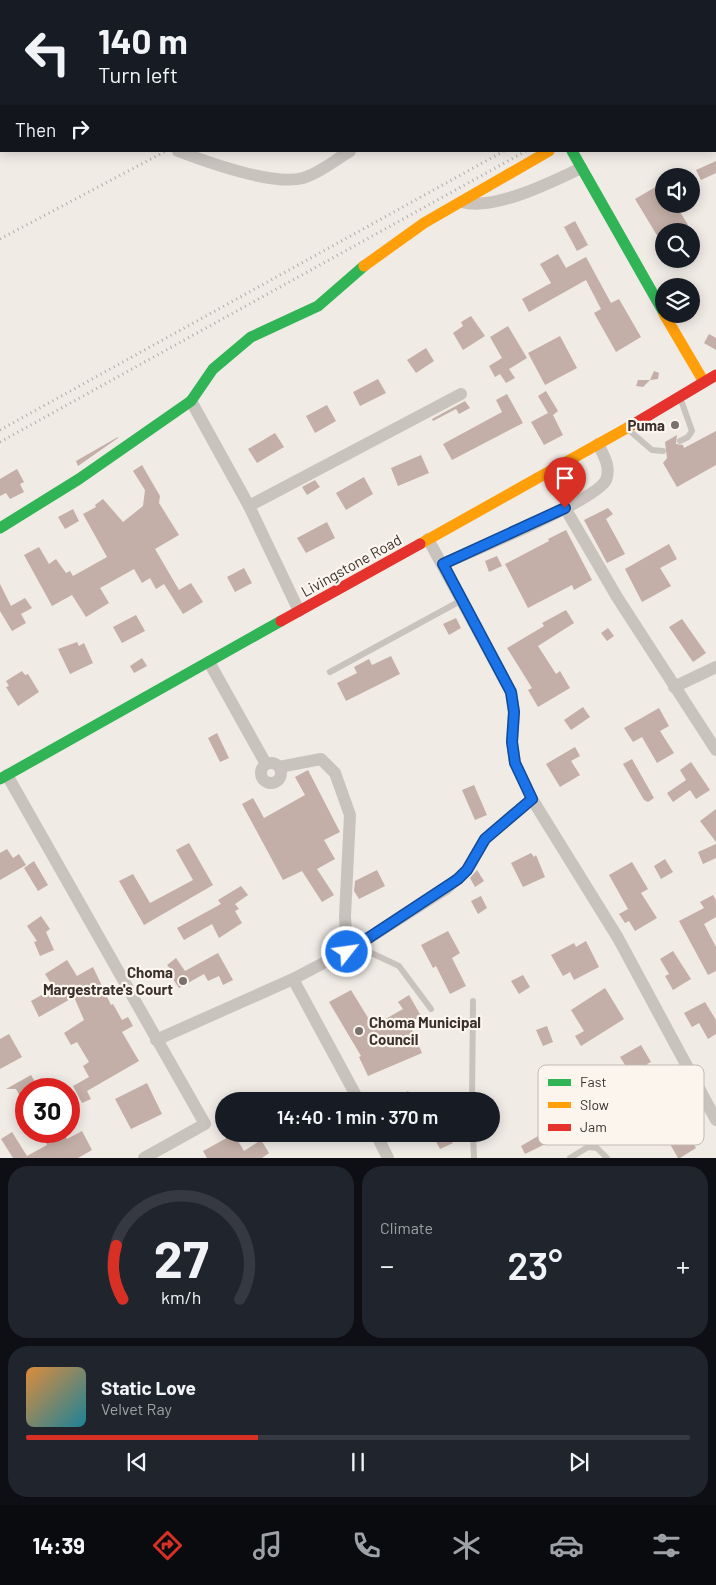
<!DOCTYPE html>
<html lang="en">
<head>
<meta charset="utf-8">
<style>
	:root { --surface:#171b24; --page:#20242c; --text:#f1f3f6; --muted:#9ea1a6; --line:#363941; --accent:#d93025 }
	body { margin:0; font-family:Barlow,sans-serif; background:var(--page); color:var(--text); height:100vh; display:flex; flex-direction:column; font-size:19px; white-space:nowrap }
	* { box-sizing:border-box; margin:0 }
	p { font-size:16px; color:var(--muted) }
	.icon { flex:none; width:28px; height:28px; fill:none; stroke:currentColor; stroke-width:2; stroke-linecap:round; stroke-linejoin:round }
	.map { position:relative; height:1158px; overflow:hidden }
	.side { display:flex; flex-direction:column; gap:8px; padding:8px; background:#0d0f14; flex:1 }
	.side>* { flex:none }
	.guide { position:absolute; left:0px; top:0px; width:716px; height:152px; box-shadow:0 2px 12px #0003; background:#171b24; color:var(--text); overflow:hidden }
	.controls { position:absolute; left:655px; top:168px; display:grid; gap:10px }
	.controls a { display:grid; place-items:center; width:45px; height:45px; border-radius:50%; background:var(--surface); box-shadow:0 2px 12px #0003; font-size:25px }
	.speed { position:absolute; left:15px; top:1078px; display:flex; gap:10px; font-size:25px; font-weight:700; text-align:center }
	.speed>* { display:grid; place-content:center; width:65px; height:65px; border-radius:50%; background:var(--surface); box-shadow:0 2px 12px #0003; line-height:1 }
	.speed .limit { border:8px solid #d22; background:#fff; color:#111 }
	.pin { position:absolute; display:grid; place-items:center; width:42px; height:42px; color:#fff; margin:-51px -21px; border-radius:50% 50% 50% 0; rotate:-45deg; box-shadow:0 0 5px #0007 }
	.pin .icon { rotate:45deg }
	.me { position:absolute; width:55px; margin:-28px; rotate:60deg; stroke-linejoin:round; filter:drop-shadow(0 0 4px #0008) }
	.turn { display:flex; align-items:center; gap:18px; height:105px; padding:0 15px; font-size:22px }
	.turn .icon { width:65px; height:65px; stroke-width:2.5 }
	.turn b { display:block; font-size:35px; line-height:42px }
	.then { display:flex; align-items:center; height:48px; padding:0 15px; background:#0003; gap:10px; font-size:19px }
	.big { font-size:38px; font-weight:600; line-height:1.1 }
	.side .widget { flex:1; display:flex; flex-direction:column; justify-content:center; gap:8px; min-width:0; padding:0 18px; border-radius:20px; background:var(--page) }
	.side .dial { align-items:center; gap:0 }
	.dial svg { height:130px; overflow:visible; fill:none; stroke:var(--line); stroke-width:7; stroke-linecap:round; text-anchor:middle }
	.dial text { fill:var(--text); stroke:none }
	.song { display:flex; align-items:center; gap:15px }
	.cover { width:60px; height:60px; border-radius:8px; background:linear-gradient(135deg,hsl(30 70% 55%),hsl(190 70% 35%)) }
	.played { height:5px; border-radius:2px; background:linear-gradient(90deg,var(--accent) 35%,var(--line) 35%) }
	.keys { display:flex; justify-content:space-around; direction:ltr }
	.heat { display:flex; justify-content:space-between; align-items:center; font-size:28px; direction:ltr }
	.side .tiles { flex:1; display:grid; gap:8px; grid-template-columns:1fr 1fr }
	.widget:last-child { grid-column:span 2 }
	.trip { position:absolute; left:215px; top:1092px; width:285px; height:50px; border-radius:25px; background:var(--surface); box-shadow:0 2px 12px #0003; font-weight:600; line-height:50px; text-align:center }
	.dock { display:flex; height:80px; justify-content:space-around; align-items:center; background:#090b0e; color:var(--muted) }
	.dock .icon { width:35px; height:35px }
	.dock .current { color:var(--accent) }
	.dock b { font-size:22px; color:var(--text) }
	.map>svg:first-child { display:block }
	.building { fill:#c3afa7 }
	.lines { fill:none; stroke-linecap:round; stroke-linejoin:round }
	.lane { stroke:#c9c3be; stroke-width:6 }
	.street { stroke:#c9c3be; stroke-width:12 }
	.fast { stroke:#30b455; stroke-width:11 }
	.slow { stroke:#ff9f0a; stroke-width:11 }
	.jam { stroke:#e5322d; stroke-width:11 }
	.rail { stroke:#b1aca8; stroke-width:3; stroke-dasharray:1 4; stroke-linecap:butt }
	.route-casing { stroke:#114b97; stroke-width:12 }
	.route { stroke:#1a73e8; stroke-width:9 }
	.poi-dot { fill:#7a716c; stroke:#fbf5ee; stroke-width:2 }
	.labels { text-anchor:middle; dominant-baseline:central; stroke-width:4.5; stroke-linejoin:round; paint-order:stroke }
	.poi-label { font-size:15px; font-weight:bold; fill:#3b302b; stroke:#fbf5ee; text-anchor:end }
	.street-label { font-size:15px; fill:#3b302b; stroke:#fbf5ee }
	.key { fill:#fbf5ee; stroke:#c1bab4; stroke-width:1 }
	.key-label { font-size:14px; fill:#3b302b }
</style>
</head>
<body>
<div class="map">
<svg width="716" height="1158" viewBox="0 0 716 1158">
	<rect width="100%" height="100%" fill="#f0ebe5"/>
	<g class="building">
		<path d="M716,161V173L701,180L696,170Z"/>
		<path d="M664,182V204H675L688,225L676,231H664V247L635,199Z"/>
		<path d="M575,221L588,245L577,251L564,227Z"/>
		<path d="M558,254L566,268L586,257L611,303L619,299L641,337L616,352L594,313L601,309L586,280L529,312L522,299L551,283L540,264Z"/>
		<path d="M471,316L485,336L463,350L453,333L463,326L461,322Z"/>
		<path d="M508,326L527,358L509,369L515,378L506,383L500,374L495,377L489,366L502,358L490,337Z"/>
		<path d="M709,334L716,338V350L704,343Z"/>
		<path d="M560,336L577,368L545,385L528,353Z"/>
		<path d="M426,348L434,361L416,373L407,360Z"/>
		<path d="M654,371L659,373L658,379L650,380L643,387L636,386L638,380H650Z"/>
		<path d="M378,379L386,393L360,406L353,392Z"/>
		<path d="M546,391L558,411L553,415L563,435L544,445L531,422L548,413L538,396Z"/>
		<path d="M507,394L523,423L452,460L443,444L502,412L496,400Z"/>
		<path d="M465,401L470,408L459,414L456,409L433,421L432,419Z"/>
		<path d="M327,405L336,421L315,433L306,416Z"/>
		<path d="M716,431V465L677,487L663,463L667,458L665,442L677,435L676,444L683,445L684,448Z"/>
		<path d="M275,433L284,447L257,463L248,449Z"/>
		<path d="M118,437V438L78,466L76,461Z"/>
		<path d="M421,455L429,473L398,486L391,468Z"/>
		<path d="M142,465L160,496L159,503L179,535L155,549L179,590L191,583L203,602L183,614L164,584L156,589L150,578L142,583L134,569L100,588L109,603L86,617L72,595L52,606L24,555L39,547L49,564L56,559L66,573L70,571L73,576L107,557L83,514L96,507L95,505L103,499L123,522L143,506L145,490L133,471Z"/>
		<path d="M17,469L24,482L20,484L24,492L10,499L6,493L0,496V479Z"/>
		<path d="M364,477L373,494L346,510L336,493Z"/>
		<path d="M315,480L320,487L307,495L302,487Z"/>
		<path d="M608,508L613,514L606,519L625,554L607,563L584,520Z"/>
		<path d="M73,509L79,521L65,529L58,517Z"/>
		<path d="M327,522L335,538L306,553L297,538Z"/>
		<path d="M566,530L592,580L574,590L572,585L528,608L505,564L549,541L548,539Z"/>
		<path d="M669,544L677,559L660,568L671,586L642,602L625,569Z"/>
		<path d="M497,556L502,566L489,572L485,561Z"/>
		<path d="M244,568L252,583L235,592L227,577Z"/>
		<path d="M0,584L11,606L25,598L32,608L21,614L26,623L12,631L0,611Z"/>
		<path d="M566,610L574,623L538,646L556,674L560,671L570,688L538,707L528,690L532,688L507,648L544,626L542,623Z"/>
		<path d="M136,615L145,631L122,643L113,627Z"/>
		<path d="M456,618L461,628L449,635L443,624Z"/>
		<path d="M682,619L706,653L693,662L669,627Z"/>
		<path d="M608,628L614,636L607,641L601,633Z"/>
		<path d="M77,642L79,646L84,643L93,663L70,674L58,649Z"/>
		<path d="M391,656L400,674L346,701L337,683L357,673L354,667L369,659L372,665Z"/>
		<path d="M142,658L147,666L134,673L130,666Z"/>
		<path d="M22,671L25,675L28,674L39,692L18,706L6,687L9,686L6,681Z"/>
		<path d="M583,707L590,717L571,730L564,720Z"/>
		<path d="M659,708L669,726L660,731L674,753L657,763L642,737L633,742L624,728Z"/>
		<path d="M217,733L229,758L220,762L208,738Z"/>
		<path d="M575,747L580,756L571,761L580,775L560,787L546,764Z"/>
		<path d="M632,759L654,798L648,802L644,800L623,764Z"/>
		<path d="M691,762L710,790L696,799L690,790L673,802L667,793L686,780L680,770Z"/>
		<path d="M308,770L340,832L324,840L335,859L317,869L334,895L322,902L302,871L283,880L242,804L253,798L264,818L305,795L295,777Z"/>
		<path d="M474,785L487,815L475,820L462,790Z"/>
		<path d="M716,809V842L700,821Z"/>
		<path d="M189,843L213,885L144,925L119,881L133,874L150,903L193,880L176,850Z"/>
		<path d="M716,844V858L703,864L698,852Z"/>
		<path d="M7,849L13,858L19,854L26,865L0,880V853Z"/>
		<path d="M531,853L534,857L536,855L545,877L523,887L511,863Z"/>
		<path d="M665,859L673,872L661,879L654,866Z"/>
		<path d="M34,861L48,885L38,891L24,868Z"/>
		<path d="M632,862L648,889L641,893L657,918L635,931L629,921L625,923L619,914L628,909L609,875Z"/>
		<path d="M377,870L385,886L359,899L354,891L355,881Z"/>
		<path d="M477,870L484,881L475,887L470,878Z"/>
		<path d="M241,886L248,895L235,904L239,909L235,911L242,923L219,938L212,924L184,940L177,928L221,904L218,900Z"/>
		<path d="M713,895L716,900V917L704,924L716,947V971L708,975L679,921L704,908L700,902Z"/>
		<path d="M481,896L487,908L478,914L471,901Z"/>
		<path d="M41,916L50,929L46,932L54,950L40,956L34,942L37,941L27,926Z"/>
		<path d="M448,931L460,953L452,958L466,986L450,994L436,966L433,968L421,945Z"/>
		<path d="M586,941L599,967L574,980L570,972L563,976L551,955L574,943L576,947Z"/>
		<path d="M673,951L691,979L673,990L665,976L669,974L660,959Z"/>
		<path d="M218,953L233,980L223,985L219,976L208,981L204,974L179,988L169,973L172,971L167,965L176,958L185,971Z"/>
		<path d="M67,960L77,976L93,967L111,1005L113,1004L122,1020L128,1017L133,1026L122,1032L139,1061L87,1091L91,1099L82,1103L73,1086L89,1077L83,1066L89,1062L77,1042L71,1045L64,1033L84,1020L74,997L39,1017L31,1001L54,988L45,974Z"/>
		<path d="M523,975L530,987L519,994L511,981Z"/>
		<path d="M605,988L624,1019L581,1046L575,1036L584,1031L571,1010Z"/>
		<path d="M351,990L373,1026L403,1009L398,1002L409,995L421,1016L409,1023L422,1053L368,1076L359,1057L361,1056L329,1002Z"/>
		<path d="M705,1002L716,1020V1034L708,1039L699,1023L692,1027L684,1013Z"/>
		<path d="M547,1026L553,1042L543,1046L536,1030Z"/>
		<path d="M9,1034L22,1057L0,1069V1039Z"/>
		<path d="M641,1045L651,1062L647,1064L655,1079L640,1087L634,1077L629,1080L623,1070L627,1068L620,1057Z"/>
		<path d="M31,1075L39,1089H26V1107L16,1089H6Z"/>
		<path d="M147,1083L162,1114L131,1129L115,1099Z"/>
		<path d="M408,1091L414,1101H390Z"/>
		<path d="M595,1103L605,1119L575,1136L572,1131L525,1154L521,1146Z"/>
		<path d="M676,1114L696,1148L680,1158H678L659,1125Z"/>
		<path d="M40,1131H62L67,1139L82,1131L92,1150L78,1158H13L1,1139L12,1132L27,1156L47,1145Z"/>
		<path d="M234,1134L244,1151L261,1140L269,1153L262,1158H207L203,1151Z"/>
		<path d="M432,1134H449L453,1143L440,1149Z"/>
	</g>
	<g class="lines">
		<g class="lane">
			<path d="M631,432L652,450L663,451"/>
			<path d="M680,441L688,437L692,431L681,400"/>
			<path d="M330,672L462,600"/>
			<path d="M358,945L367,951L399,966L431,1009"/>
			<path d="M472,1101L473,1001"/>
			<path d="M473,1134L474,1158"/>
			<path d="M570,1158L588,1147L597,1148L607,1158"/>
		</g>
		<g class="street">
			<path d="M616,0L617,1"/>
			<path d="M196,1L198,0"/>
			<path d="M647,1L651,0"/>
			<path d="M0,113L1,112"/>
			<path d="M178,151C207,162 274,186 303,178C320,173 335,160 350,151"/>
			<path d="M462,202C494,211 552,182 581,168"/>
			<path d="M191,401L249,506L299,611"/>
			<path d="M249,506L461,394"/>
			<path d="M565,508L617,597L716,750"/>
			<path d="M428,539L511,692L514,712L512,742L515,763L532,799L618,938L716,1120"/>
			<path d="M443,564C470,552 597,500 606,480C611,467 604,456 598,444"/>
			<path d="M209,662L266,764"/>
			<path d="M674,687L716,667"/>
			<circle cx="271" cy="773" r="10"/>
			<path d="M279,767L321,759L335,773L350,815L345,916L347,952"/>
			<path d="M7,775L205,1124L144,1158"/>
			<path d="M293,979L358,945L446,889L467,870L485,839L532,799"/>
			<path d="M156,1040L293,979L359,1101"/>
			<path d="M376,1134L388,1158"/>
		</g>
		<g class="fast">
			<path d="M572,151L664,313"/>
			<path d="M0,528L79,479L191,401L213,369L251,337L318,306L364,266"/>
			<path d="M0,779L281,621"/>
		</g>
		<g class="slow">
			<path d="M489,0V1"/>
			<path d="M364,266L424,223L549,151"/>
			<path d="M664,314L704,382"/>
			<path d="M420,544L634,424"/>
		</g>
		<g class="jam">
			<path d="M634,424L716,375"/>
			<path d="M281,621L420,544"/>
		</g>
		<g class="rail">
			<path d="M715,64L716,63"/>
			<path d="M715,74H716"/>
			<path d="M0,239L166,151"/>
			<path d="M0,430L504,151"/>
			<path d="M0,442L526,151"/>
		</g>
	</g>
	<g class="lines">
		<defs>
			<path id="route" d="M347,952L458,879L467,870L485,839L532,799L515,763L512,742L514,712L511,692L443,564L565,508"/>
		</defs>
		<use href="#route" class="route-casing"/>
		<use href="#route" class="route"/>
	</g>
	<g class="poi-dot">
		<circle cx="675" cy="425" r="5"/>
		<circle cx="183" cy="981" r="5"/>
		<circle cx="359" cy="1031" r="5"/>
	</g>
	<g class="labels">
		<g class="poi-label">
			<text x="665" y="425">Puma</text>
			<text x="173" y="972">Choma<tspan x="173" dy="17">Margestrate's Court</tspan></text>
			<text x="369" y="1022" text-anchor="start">Choma Municipal<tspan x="369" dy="17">Council</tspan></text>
		</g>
		<g class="street-label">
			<text transform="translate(351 565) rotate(-29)">Livingstone Road</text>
		</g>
	</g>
	<rect x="538" y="1065" width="166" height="80" rx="8" class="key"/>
	<rect x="548" y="1079" width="23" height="7" fill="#30b455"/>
	<rect x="548" y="1102" width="23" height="6" fill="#ff9f0a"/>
	<rect x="548" y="1124" width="23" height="7" fill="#e5322d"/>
	<g class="key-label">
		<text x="580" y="1087">Fast</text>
		<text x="580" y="1110">Slow</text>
		<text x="580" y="1132">Jam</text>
	</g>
</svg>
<div class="controls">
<a><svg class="icon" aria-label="sound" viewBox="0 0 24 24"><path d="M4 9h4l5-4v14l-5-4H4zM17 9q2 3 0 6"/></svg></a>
<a><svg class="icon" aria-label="search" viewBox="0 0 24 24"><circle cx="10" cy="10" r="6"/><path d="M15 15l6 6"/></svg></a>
<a><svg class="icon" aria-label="layers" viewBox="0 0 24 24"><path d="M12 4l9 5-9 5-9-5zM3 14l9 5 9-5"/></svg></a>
</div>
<div class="speed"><div class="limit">30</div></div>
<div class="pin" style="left:565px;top:508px;background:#d93025"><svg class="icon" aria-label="arrive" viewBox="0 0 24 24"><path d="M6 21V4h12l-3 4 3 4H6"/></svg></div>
<svg class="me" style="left:347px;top:952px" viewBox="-20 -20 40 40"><circle r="17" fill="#1a73e8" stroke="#fff" stroke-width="3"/><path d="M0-11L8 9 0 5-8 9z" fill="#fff"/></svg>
<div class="trip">14:40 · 1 min · 370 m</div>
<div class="guide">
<div class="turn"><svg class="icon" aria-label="left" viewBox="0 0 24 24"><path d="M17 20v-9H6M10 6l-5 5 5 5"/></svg><div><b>140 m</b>Turn left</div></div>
<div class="then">Then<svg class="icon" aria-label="right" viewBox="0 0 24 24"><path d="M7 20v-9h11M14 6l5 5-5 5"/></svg></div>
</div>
</div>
<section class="side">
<div class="tiles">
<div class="widget dial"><svg viewBox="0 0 100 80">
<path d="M14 69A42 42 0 1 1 86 69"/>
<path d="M14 69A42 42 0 0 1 10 36" stroke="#d93025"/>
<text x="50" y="56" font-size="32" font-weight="700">27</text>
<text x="50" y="72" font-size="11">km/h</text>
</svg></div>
<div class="widget"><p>Climate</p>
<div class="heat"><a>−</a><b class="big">23°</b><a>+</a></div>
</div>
<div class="widget">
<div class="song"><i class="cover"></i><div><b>Static Love</b><p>Velvet Ray</p></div></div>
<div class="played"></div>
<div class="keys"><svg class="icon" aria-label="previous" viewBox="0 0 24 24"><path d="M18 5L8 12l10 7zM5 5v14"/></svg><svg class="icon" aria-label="pause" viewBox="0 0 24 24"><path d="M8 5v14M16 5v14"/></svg><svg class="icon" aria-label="next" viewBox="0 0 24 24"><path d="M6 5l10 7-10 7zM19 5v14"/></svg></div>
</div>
</div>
</section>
<nav class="dock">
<b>14:39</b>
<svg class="icon current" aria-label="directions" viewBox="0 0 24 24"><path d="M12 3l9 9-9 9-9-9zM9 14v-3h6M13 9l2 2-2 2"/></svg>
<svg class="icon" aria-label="music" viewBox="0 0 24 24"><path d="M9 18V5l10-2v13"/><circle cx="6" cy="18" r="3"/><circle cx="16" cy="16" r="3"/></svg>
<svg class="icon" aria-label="phone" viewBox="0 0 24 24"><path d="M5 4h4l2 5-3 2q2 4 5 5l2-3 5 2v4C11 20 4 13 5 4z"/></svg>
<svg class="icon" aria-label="climate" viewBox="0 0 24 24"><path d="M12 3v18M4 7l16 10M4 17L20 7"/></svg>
<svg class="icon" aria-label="car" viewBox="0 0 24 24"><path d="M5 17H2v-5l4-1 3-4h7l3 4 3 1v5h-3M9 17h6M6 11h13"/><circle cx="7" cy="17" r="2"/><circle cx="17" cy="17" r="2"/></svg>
<svg class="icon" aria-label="filters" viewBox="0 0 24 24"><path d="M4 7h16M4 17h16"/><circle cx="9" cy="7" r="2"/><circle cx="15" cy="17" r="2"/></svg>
</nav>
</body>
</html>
